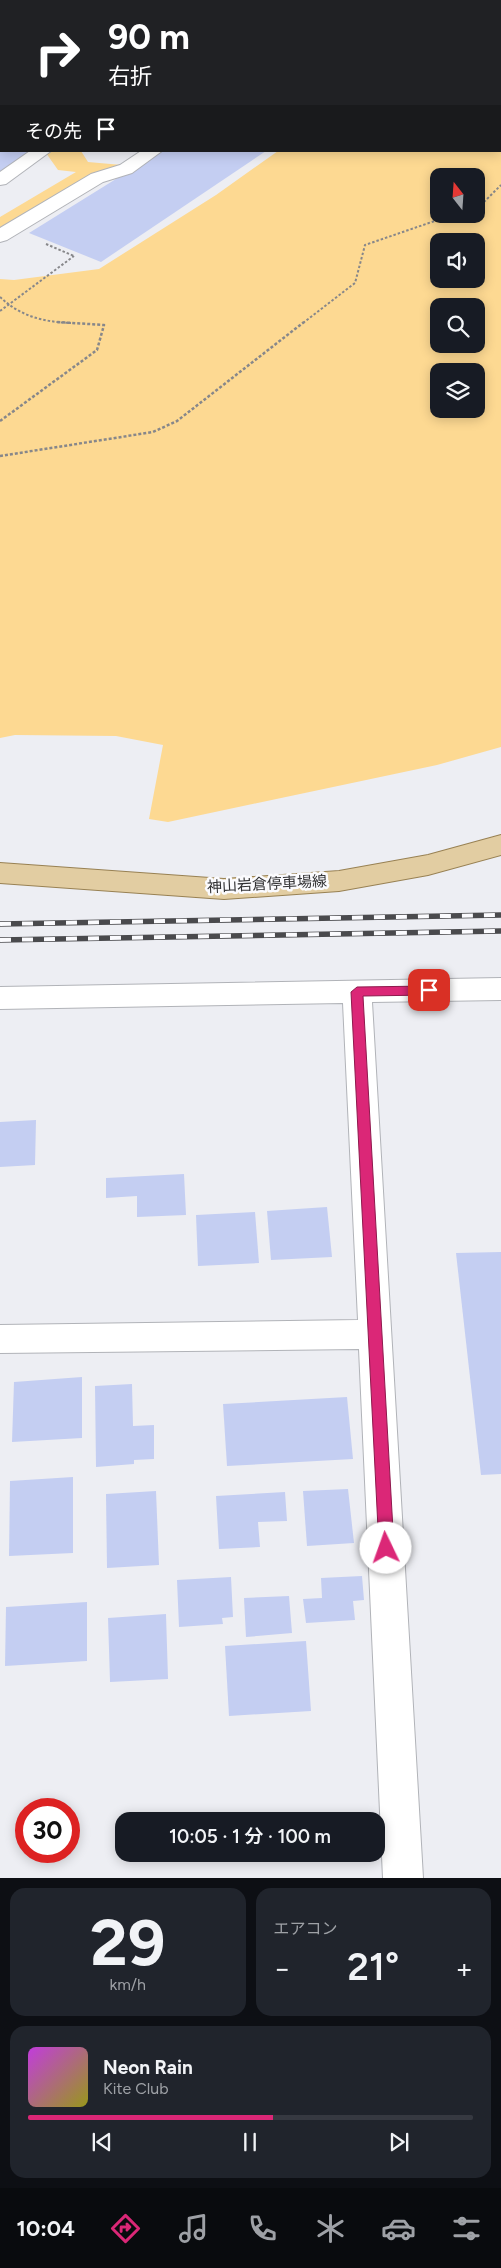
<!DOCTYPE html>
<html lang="ja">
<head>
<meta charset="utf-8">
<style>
	:root { --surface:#171b24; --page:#20242c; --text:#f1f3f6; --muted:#9ea1a6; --line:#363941; --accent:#db2777 }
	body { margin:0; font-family:Figtree,"Noto Sans JP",sans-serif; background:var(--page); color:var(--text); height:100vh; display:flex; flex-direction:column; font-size:19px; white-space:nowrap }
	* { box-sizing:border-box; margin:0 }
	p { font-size:16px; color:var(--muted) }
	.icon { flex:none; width:28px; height:28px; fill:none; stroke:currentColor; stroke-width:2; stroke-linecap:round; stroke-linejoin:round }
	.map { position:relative; height:1878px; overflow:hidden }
	.drawer { display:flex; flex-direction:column; gap:10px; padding:10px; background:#0d0f14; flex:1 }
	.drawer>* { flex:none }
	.hud { position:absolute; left:0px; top:0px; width:501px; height:152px; box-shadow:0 2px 12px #0003; background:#202124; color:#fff; overflow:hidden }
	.needle { width:32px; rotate:343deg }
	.controls { position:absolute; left:430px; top:168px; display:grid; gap:10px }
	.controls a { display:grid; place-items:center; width:55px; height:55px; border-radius:10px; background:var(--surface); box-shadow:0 2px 12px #0003; font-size:25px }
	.speed { position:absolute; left:15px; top:1798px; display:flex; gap:10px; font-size:25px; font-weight:700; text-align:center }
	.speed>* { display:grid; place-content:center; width:65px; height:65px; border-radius:50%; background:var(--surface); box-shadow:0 2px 12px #0003; line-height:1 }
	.speed .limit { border:8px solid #d22; background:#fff; color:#111 }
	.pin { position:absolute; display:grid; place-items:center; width:42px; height:42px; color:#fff; margin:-21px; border-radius:10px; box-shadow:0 2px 8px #0006 }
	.me { position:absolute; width:55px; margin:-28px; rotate:357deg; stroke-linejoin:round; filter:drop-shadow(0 0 4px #0008) }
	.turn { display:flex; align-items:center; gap:18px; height:105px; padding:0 25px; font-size:22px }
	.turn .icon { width:65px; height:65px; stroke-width:2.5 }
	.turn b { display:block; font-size:35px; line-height:42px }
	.then { display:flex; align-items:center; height:48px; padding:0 25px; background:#0003; gap:10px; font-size:19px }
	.big { font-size:38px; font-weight:600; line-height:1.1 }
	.drawer .card { flex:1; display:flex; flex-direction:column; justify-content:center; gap:8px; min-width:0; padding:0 18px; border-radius:15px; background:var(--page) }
	.drawer .dial { align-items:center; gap:0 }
	.dial b { font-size:65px; line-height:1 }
	.song { display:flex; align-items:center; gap:15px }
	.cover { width:60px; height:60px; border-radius:8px; background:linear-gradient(135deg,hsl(290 70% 55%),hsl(60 70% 35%)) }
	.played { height:5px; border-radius:2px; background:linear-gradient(90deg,var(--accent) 55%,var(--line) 55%) }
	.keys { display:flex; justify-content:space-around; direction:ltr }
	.heat { display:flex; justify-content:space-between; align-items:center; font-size:28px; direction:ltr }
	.drawer .tiles { flex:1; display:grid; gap:10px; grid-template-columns:1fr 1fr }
	.card:last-child { grid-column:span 2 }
	.trip { position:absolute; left:115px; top:1812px; width:270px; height:50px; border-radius:15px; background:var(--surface); box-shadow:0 2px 12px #0003; font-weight:600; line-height:50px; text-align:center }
	.tab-bar { display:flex; height:80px; justify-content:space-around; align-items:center; background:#090b0e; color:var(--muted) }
	.tab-bar .icon { width:35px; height:35px }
	.tab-bar .on { color:var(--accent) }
	.tab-bar b { font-size:22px; color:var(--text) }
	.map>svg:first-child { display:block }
	.green { fill:#fdd992; fill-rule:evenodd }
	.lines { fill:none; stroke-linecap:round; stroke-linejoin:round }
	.stream { fill:#8f98bf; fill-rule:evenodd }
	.building { fill:#c4cef2 }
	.minor-casing { stroke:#b1b3b8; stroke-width:2 }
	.major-casing { stroke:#988153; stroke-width:2 }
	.path-far1 { stroke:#87878a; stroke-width:2; stroke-dasharray:2.5 2; stroke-linecap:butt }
	.path { stroke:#87878a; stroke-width:2.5; stroke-dasharray:3 2; stroke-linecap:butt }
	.minor { fill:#fff; fill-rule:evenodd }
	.major { fill:#e2cda2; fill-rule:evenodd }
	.rail-casing { stroke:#4a4a4d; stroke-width:5.5 }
	.rail { stroke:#fbfbfe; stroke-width:4; stroke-dasharray:11; stroke-linecap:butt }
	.route { fill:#db2777; stroke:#8e194d }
	.labels { text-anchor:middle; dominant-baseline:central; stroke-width:5; stroke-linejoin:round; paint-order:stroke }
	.street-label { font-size:15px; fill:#313133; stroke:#fbfbfe }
</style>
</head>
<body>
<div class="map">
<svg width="501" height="1878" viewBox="0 0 501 1878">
	<rect width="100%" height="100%" fill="#edeef3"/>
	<g class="green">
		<path d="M0,0H223L1,1V50Z"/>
		<path d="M501,39V747L437,765L168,822L149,819L163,745L116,736L15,735L0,738V279L14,280L99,269L216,195L278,151H500ZM439,176H476V214H439ZM439,241H476V279H439ZM439,306H476V344H439ZM439,371H476V409H439Z"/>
		<path d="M49,151H81L88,162L122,165L93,173L0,229V217L76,172L58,170L46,153Z"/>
	</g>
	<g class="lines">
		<rect class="stream" x="0" y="55" width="1" height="4"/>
	</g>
	<g class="building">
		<path d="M0,151H34L0,173Z"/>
		<path d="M161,151H266L101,262L29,233Z"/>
		<path d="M36,1120L35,1165L0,1167V1122Z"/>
		<path d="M184,1174L186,1215L137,1217V1196L106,1198V1178Z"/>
		<path d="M327,1207L332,1257L271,1260L267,1211Z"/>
		<path d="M255,1212L259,1263L198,1266L196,1215Z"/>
		<path d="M501,1252V1474L481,1475L456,1253Z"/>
		<path d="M82,1377V1438L12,1442L14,1382Z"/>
		<path d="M132,1384L133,1426L154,1425V1459L134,1460V1464L96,1467L95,1386Z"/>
		<path d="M347,1397L353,1459L227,1466L223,1404Z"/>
		<path d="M73,1477V1553L9,1556L10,1481Z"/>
		<path d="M348,1489L354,1543L307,1546L303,1491Z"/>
		<path d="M156,1491L159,1565L107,1568L106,1494Z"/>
		<path d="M285,1492L287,1521L258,1522L260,1547L219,1549L216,1496Z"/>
		<path d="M362,1576L364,1600L353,1601L355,1620L306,1623L303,1599L322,1598L321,1578Z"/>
		<path d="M231,1577L233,1617L222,1618L223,1624L179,1627L177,1580Z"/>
		<path d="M289,1596L292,1633L246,1637L244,1598Z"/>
		<path d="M87,1602V1661L5,1666L6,1607Z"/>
		<path d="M166,1614L168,1679L110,1682L108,1618Z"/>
		<path d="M306,1641L311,1711L229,1716L225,1646Z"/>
	</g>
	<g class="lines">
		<defs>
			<g id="minor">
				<path d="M30,151H51L6,184L0,185V172Z"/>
				<path d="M141,151H162L132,173L103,182L7,240L0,242V228L91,174L120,165Z"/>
				<path d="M501,978V1000L372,1002L423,1878H383L359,1349L0,1353V1325L358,1320L343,1003L0,1009V987Z"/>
			</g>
			<path id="major" d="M501,835V855L428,875L339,891L224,899L0,883V863L224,879L339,871L428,855Z"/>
		</defs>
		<use href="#minor" class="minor-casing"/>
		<use href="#major" class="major-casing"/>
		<g class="path-far1">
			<path d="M236,0L239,1"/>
			<path d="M210,1L214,0"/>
			<path d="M0,75V80"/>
			<path d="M476,206L482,204L501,185"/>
			<path d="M46,244L74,256"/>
			<path d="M0,297C20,316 43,322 71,323"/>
			<path d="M0,311L74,256"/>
			<path d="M303,323L355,283L365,245L455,214"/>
		</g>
		<g class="path">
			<path d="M0,421L97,350L104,325L57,322"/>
			<path d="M0,456L153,432L177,421L304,322"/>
		</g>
		<use href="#minor" class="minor"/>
		<use href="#major" class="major"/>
		<defs>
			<g id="rail">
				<path d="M0,924L501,915"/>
				<path d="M0,940L501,931"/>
			</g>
		</defs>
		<use href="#rail" class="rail-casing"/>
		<use href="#rail" class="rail"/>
	</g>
	<path class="route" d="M429,986L435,990L429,995L363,996L394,1548L391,1553L386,1555L381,1553L379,1548L351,992L357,987Z"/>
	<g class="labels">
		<g class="street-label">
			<text transform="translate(267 884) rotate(-3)">神山岩倉停車場線</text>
		</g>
	</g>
</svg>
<div class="controls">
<a><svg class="needle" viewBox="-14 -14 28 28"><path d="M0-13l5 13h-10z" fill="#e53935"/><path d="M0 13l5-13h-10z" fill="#9ea1a6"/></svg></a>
<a><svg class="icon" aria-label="sound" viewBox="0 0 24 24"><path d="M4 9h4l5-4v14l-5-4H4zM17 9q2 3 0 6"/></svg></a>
<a><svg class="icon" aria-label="search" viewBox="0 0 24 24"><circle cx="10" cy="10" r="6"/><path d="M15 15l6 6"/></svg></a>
<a><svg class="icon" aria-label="layers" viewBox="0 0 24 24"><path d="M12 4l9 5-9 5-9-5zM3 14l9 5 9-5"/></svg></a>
</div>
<div class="speed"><div class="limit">30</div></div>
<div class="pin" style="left:429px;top:990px;background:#d93025"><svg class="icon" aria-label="arrive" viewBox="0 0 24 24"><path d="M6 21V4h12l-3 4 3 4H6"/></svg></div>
<svg class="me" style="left:386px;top:1548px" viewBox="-20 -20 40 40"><circle r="19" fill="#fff"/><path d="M0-13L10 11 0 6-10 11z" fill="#db2777"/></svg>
<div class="trip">10:05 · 1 分 · 100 m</div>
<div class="hud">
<div class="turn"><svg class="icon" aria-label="right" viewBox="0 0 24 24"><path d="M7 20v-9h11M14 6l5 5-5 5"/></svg><div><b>90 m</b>右折</div></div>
<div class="then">その先<svg class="icon" aria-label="arrive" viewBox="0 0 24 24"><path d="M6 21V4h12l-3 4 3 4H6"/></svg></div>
</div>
</div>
<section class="drawer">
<div class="tiles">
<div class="card dial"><b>29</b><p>km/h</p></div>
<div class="card"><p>エアコン</p>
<div class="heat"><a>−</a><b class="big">21°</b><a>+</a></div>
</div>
<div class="card">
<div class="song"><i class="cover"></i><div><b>Neon Rain</b><p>Kite Club</p></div></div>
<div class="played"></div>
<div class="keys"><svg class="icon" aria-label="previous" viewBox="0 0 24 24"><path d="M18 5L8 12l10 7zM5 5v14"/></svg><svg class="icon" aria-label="pause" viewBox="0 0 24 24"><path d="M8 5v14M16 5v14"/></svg><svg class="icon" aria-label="next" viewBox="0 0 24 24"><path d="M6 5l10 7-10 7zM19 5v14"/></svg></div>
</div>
</div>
</section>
<nav class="tab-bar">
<b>10:04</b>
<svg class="icon on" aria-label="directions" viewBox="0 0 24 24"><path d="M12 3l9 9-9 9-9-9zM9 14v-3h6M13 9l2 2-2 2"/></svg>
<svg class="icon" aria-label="music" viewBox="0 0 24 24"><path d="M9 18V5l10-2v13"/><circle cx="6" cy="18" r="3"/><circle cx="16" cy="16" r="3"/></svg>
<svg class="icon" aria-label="phone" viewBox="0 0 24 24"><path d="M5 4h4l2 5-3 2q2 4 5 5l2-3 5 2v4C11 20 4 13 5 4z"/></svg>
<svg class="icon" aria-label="climate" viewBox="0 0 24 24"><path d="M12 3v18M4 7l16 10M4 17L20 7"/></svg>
<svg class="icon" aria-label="car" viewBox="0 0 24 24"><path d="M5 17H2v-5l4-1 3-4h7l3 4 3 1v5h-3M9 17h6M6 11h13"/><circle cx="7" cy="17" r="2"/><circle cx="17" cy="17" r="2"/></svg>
<svg class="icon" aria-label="filters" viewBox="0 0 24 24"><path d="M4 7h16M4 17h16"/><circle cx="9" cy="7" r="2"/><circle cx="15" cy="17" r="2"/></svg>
</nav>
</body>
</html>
